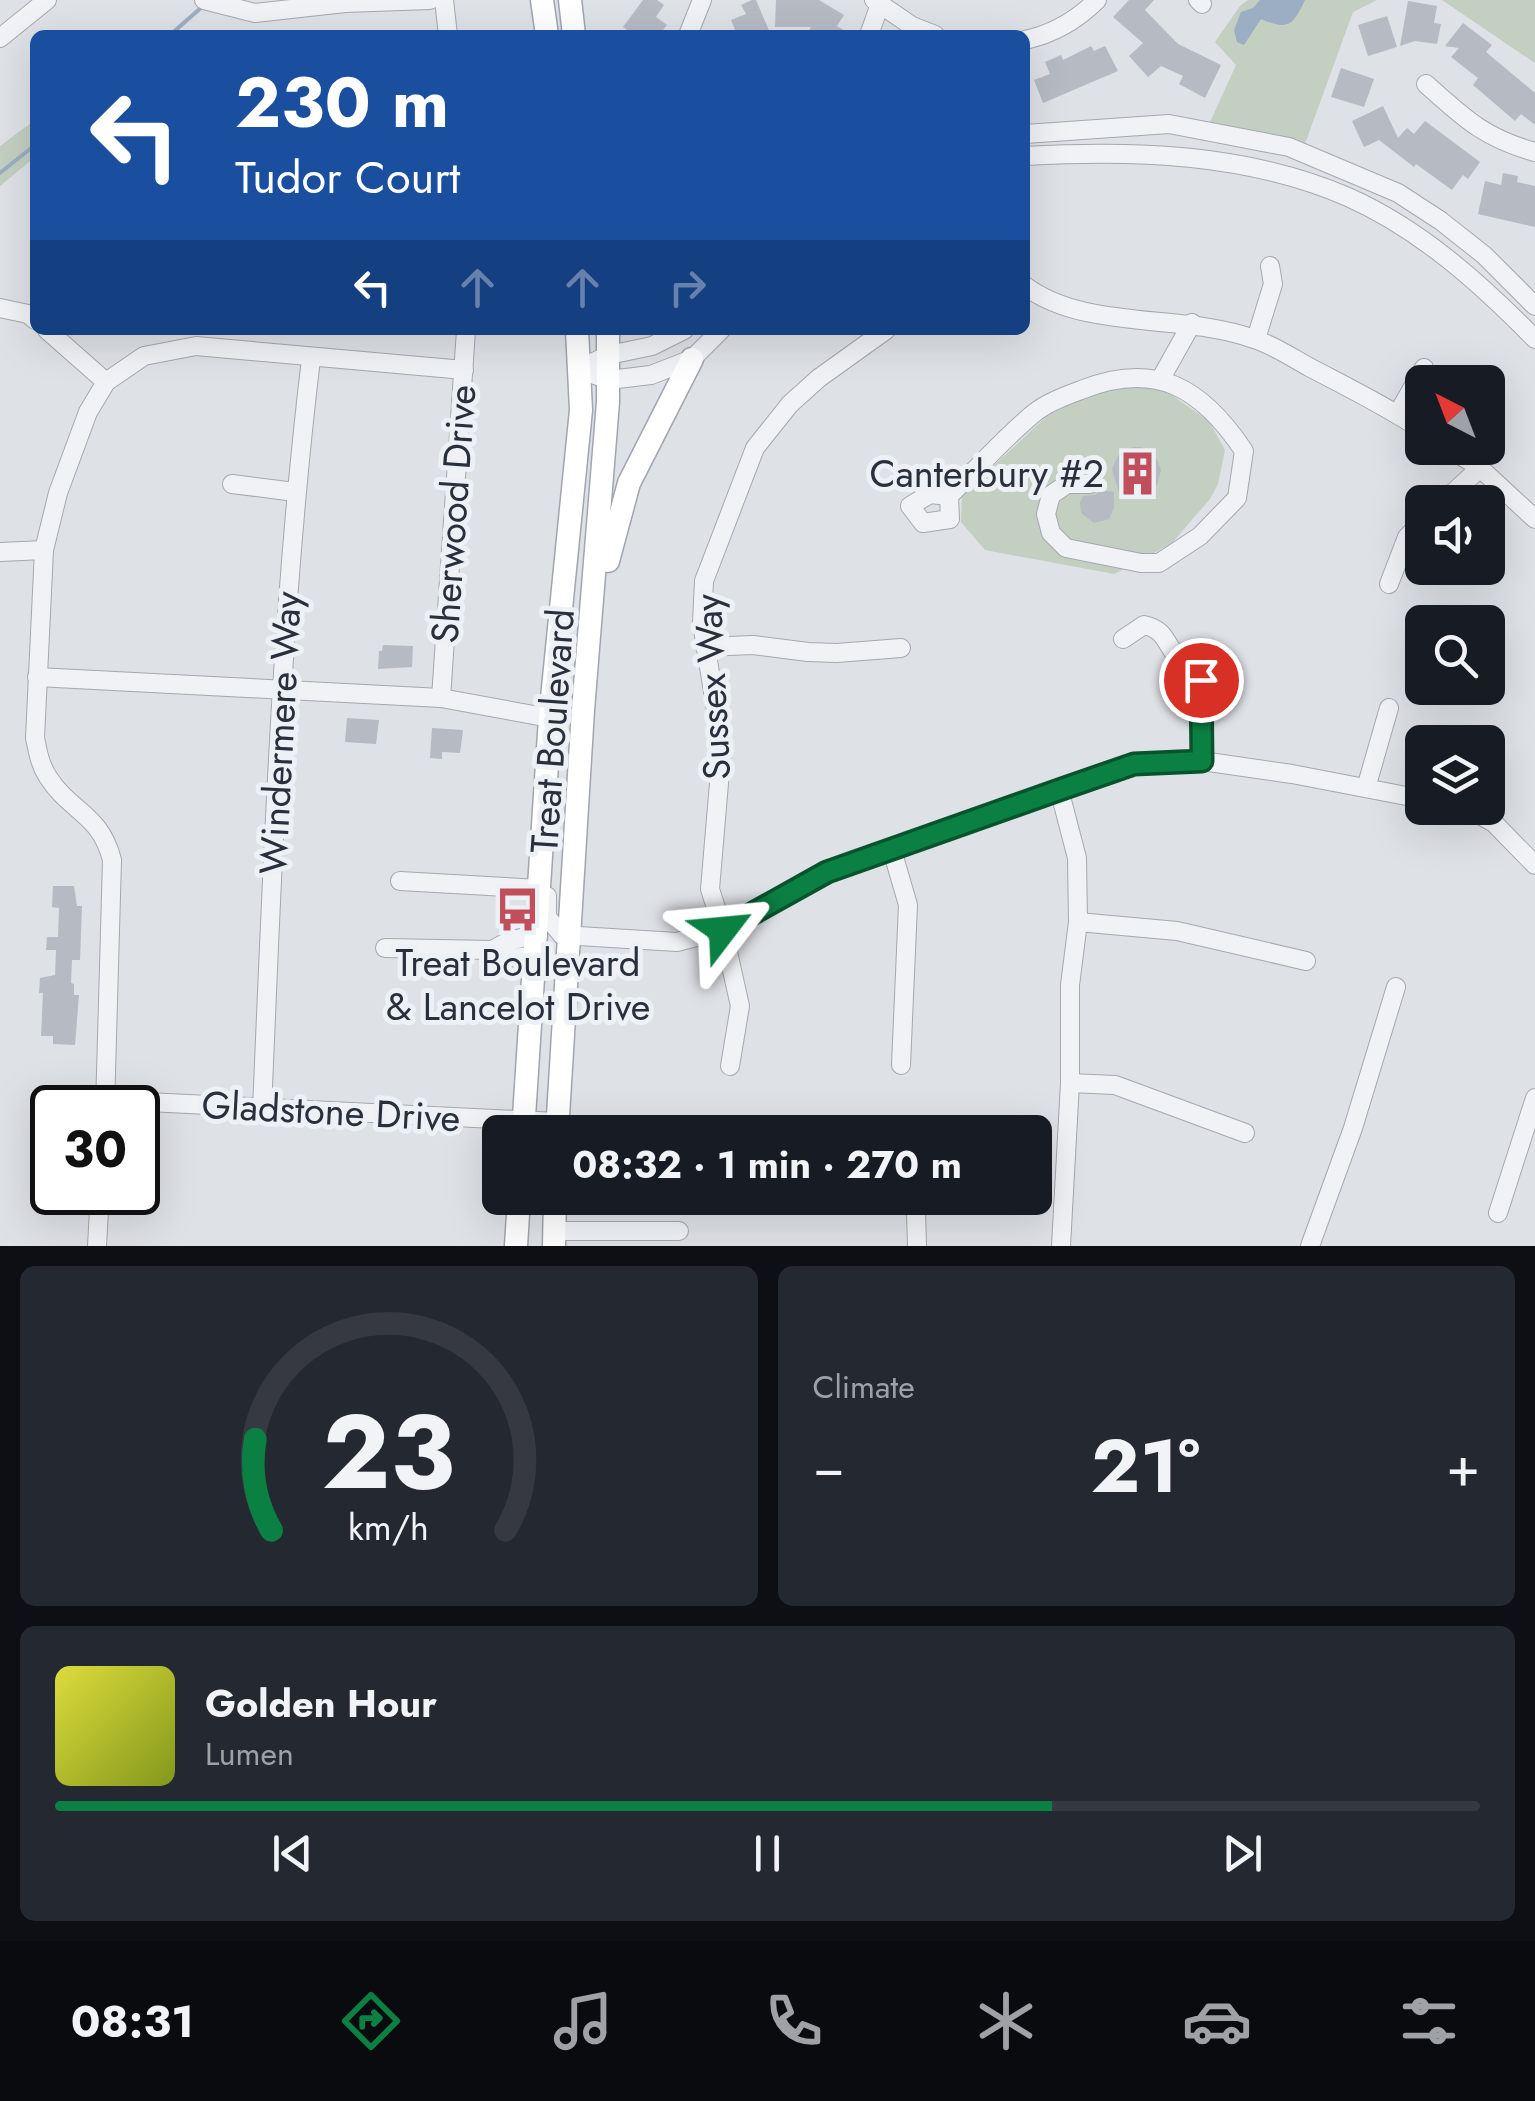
<!DOCTYPE html>
<html lang="en">
<head>
<meta charset="utf-8">
<style>
	:root { --surface:#171b24; --page:#242831; --text:#f1f3f6; --muted:#9ea1a6; --line:#363941; --accent:#0b8043 }
	body { margin:0; font-family:Jost,sans-serif; background:var(--page); color:var(--text); height:100vh; display:flex; flex-direction:column; font-size:38px; white-space:nowrap }
	* { box-sizing:border-box; margin:0 }
	p { font-size:32px; color:var(--muted) }
	.icon { flex:none; width:55px; height:55px; fill:none; stroke:currentColor; stroke-width:2; stroke-linecap:round; stroke-linejoin:round }
	.map { position:relative; height:1246px; overflow:hidden }
	.sheet { display:flex; flex-direction:column; gap:20px; padding:20px; background:#0d0f14; flex:1 }
	.sheet>* { flex:none }
	.banner { position:absolute; left:30px; top:30px; width:1000px; height:305px; border-radius:15px; box-shadow:0 10px 40px #0002; background:#1a4fa0; color:#fff; overflow:hidden }
	.needle { width:65px; rotate:318deg }
	.controls { position:absolute; left:1405px; top:365px; display:grid; gap:20px }
	.controls a { display:grid; place-items:center; width:100px; height:100px; border-radius:15px; background:var(--surface); box-shadow:0 10px 40px #0002; font-size:50px }
	.speed { position:absolute; left:30px; top:1085px; display:flex; gap:20px; font-size:50px; font-weight:700; text-align:center }
	.speed>* { display:grid; place-content:center; width:130px; height:130px; border-radius:50%; background:var(--surface); box-shadow:0 10px 40px #0002; line-height:1 }
	.speed .limit { border:5px solid #111; border-radius:15px; background:#fff; color:#111 }
	.pin { position:absolute; display:grid; place-items:center; width:85px; height:85px; color:#fff; margin:-42px; border:5px solid #fff; border-radius:50%; box-shadow:0 2px 10px #0007 }
	.me { position:absolute; width:110px; margin:-55px; rotate:61deg; stroke-linejoin:round; filter:drop-shadow(0 0 8px #0008) }
	.turn { display:flex; align-items:center; gap:35px; height:210px; padding:0 40px; font-size:45px }
	.turn .icon { width:130px; height:130px; stroke-width:2.5 }
	.turn b { display:block; font-size:70px; line-height:85px }
	.lanes { display:flex; align-items:center; height:95px; padding:0 40px; background:#0003; justify-content:center; gap:50px; direction:ltr }
	.lanes .off { opacity:.35 }
	.big { font-size:75px; font-weight:700; line-height:1.1 }
	.sheet .widget { flex:1; display:flex; flex-direction:column; justify-content:center; gap:15px; min-width:0; padding:0 35px; border-radius:15px; background:var(--page) }
	.sheet .dial { align-items:center; gap:0 }
	.dial svg { height:260px; overflow:visible; fill:none; stroke:var(--line); stroke-width:7; stroke-linecap:round; text-anchor:middle }
	.dial text { fill:var(--text); stroke:none }
	.song { display:flex; align-items:center; gap:30px }
	.cover { width:120px; height:120px; border-radius:15px; background:linear-gradient(135deg,hsl(60 70% 55%),hsl(70 70% 35%)) }
	.played { height:10px; border-radius:5px; background:linear-gradient(90deg,var(--accent) 70%,var(--line) 70%) }
	.keys { display:flex; justify-content:space-around; direction:ltr }
	.heat { display:flex; justify-content:space-between; align-items:center; font-size:55px; direction:ltr }
	.sheet .tiles { flex:1; display:grid; gap:20px; grid-template-columns:1fr 1fr }
	.widget:last-child { grid-column:span 2 }
	.trip { position:absolute; left:482px; top:1115px; width:570px; height:100px; border-radius:15px; background:var(--surface); box-shadow:0 10px 40px #0002; font-weight:700; line-height:100px; text-align:center }
	.menu { display:flex; height:160px; justify-content:space-around; align-items:center; background:#090b0e; color:var(--muted) }
	.menu .icon { width:70px; height:70px }
	.menu .on { color:var(--accent) }
	.menu b { font-size:45px; color:var(--text) }
	.map>svg:first-child { display:block }
	.green { fill:#c3cfc0 }
	.water { fill:#9caec3 }
	.lines { fill:none; stroke-linecap:round; stroke-linejoin:round }
	.stream { stroke:#9caec3; stroke-width:4 }
	.building { fill:#b6bac3 }
	.minor-casing { stroke:#a4a8b0; stroke-width:20 }
	.major-casing { stroke:#9fa5b1; stroke-width:25 }
	.minor { stroke:#f0f2f5; stroke-width:18 }
	.major { stroke:#fff; stroke-width:22 }
	.route-casing { stroke:#07532c; stroke-width:25 }
	.route { stroke:#0b8043; stroke-width:18 }
	.labels { text-anchor:middle; dominant-baseline:central; stroke-width:10; stroke-linejoin:round; paint-order:stroke }
	.poi-label { font-size:38px; fill:#292f3c; stroke:#edf0f4; text-anchor:end }
	.street-label { font-size:38px; fill:#292f3c; stroke:#edf0f4 }
</style>
</head>
<body>
<div class="map">
<svg width="1535" height="1246" viewBox="0 0 1535 1246">
	<rect width="100%" height="100%" fill="#dee1e6"/>
	<g class="green">
		<path d="M1248,0H1377L1353,12L1302,152L1206,131L1236,65L1215,42L1240,6Z"/>
		<path d="M1442,0H1535V63Z"/>
		<path d="M35,120V157L0,186V146Z"/>
		<path d="M1121,384L1157,387L1173,396L1209,421L1225,450L1218,484L1210,499L1171,544L1114,574L985,550L961,522L962,495L1047,416L1080,399Z"/>
	</g>
	<path class="water" d="M1260,0H1305C1293,25 1289,31 1261,19L1244,45L1237,42L1234,30L1241,12L1253,8Z"/>
	<g class="lines">
		<g class="stream">
			<path d="M170,35L203,6"/>
			<path d="M0,173L35,145"/>
		</g>
	</g>
	<g class="building">
		<path d="M643,0H657L664,5L656,17L667,25L659,35H634L623,27Z"/>
		<path d="M752,0H756L771,35H737L731,20L746,14L741,5Z"/>
		<path d="M776,0H819L844,15L837,26L852,35H806L811,27H775Z"/>
		<path d="M1129,0H1154L1145,10L1178,44L1221,65L1205,98L1179,84L1183,76L1161,66L1148,77L1129,56L1143,43L1113,17Z"/>
		<path d="M1408,1L1437,6L1434,23L1441,24L1437,44L1415,41L1400,46Z"/>
		<path d="M1387,16L1397,47L1368,56L1358,25Z"/>
		<path d="M1463,23L1492,45L1486,52L1535,93V125L1521,114L1515,121L1473,85L1478,78L1451,57L1459,48L1445,46Z"/>
		<path d="M1091,46L1094,51L1105,46L1118,71L1043,103L1034,80L1050,74L1045,62L1061,55L1063,60Z"/>
		<path d="M1341,68L1374,79L1364,107L1331,97Z"/>
		<path d="M1383,106L1398,138L1407,128L1414,134L1425,121L1480,162L1468,179L1463,175L1452,190L1416,164L1414,167L1379,140L1364,147L1352,121Z"/>
		<path d="M1503,173L1518,176L1517,182L1535,186V227L1478,214L1485,181L1501,185Z"/>
		<path d="M1133,447H1141L1155,455L1161,470L1157,485L1144,494L1136,496L1119,493L1112,469L1119,454Z"/>
		<path d="M1101,490L1114,492V508L1109,519L1094,523L1081,513L1080,503L1083,496L1095,495Z"/>
		<path d="M383,645L413,646L412,667L378,669L379,651H382Z"/>
		<path d="M347,718L379,720L376,744L345,742Z"/>
		<path d="M432,728L463,730L460,753L442,752V759L430,758Z"/>
		<path d="M53,886H74L77,906H82L80,960H72L71,983L74,984V995H79L75,1045L53,1044V1036H41L43,993H39L40,978L55,975L56,950H46L47,937H58L59,908L52,907Z"/>
	</g>
	<g class="lines">
		<defs>
			<g id="minor">
				<path d="M204,0L255,13L345,3L430,0"/>
				<path d="M444,0L448,35"/>
				<path d="M874,0L912,26L935,35"/>
				<path d="M1198,0L1202,4"/>
				<path d="M688,35L702,0"/>
				<path d="M869,35L880,4"/>
				<path d="M0,38L47,0"/>
				<path d="M1025,40C1053,34 1076,21 1097,0"/>
				<path d="M1426,84C1464,118 1484,138 1535,152"/>
				<path d="M1025,134L1169,124L1289,147L1398,193L1441,221L1484,255L1535,306"/>
				<path d="M1025,156C1134,150 1246,153 1348,197C1420,229 1480,283 1535,339"/>
				<path d="M1025,286C1085,331 1183,313 1254,339C1273,345 1291,357 1309,367C1347,387 1386,406 1422,430"/>
				<path d="M0,308L28,314L35,320"/>
				<path d="M47,330L106,382"/>
				<path d="M1256,339L1273,284L1270,266"/>
				<path d="M578,369L609,380L651,375L692,359L721,330"/>
				<path d="M578,369L609,355L652,346L684,330"/>
				<path d="M1160,380L1192,323"/>
				<path d="M1398,413L1424,368"/>
				<path d="M1449,448L1480,468L1535,519"/>
				<path d="M232,484L295,492"/>
				<path d="M949,496L930,494L910,506L923,523L950,519L949,496C977,469 1003,439 1033,414C1046,403 1065,396 1081,390C1156,360 1202,388 1244,451L1237,498L1200,536L1159,563H1141L1066,548L1051,533L1046,514L1051,495L1067,484H1090"/>
				<path d="M1443,502L1480,468"/>
				<path d="M0,552L44,550"/>
				<path d="M1389,584L1407,537L1422,522"/>
				<path d="M1123,639L1144,625C1163,629 1165,640 1175,655C1182,664 1192,672 1201,680L1202,761"/>
				<path d="M705,647L753,645L808,652L837,653L901,648"/>
				<path d="M37,677L441,698L550,718"/>
				<path d="M441,698L466,330"/>
				<path d="M1366,788L1389,708"/>
				<path d="M1059,789L1077,858L1078,922L1070,985V1083L1061,1246"/>
				<path d="M1467,808L1494,823L1535,865"/>
				<path d="M892,850L908,905L901,1065"/>
				<path d="M400,881L540,889"/>
				<path d="M547,896V917L562,935L677,942L723,930L827,872L1134,764L1202,761L1292,774L1422,799"/>
				<path d="M1078,922L1177,931L1306,961"/>
				<path d="M385,948L492,950C504,961 522,957 537,955"/>
				<path d="M492,950L509,941L538,934"/>
				<path d="M730,1066L740,1006L723,930L710,889L722,748L702,623L704,581L755,448L790,404L819,378L886,330"/>
				<path d="M1070,1083L1115,1085L1245,1133"/>
				<path d="M105,1100L557,1122"/>
				<path d="M105,1108L112,860C100,813 70,812 48,777C40,765 38,752 35,738L44,550L58,493L88,412L106,382L144,356L196,346L464,370"/>
				<path d="M262,1109C273,858 281,608 311,359"/>
				<path d="M916,1212L917,1246"/>
				<path d="M1498,1213L1535,1098"/>
				<path d="M555,1231H679"/>
				<path d="M97,1246L100,1192"/>
				<path d="M1310,1246L1353,1128L1396,987"/>
			</g>
			<g id="major">
				<path d="M542,0L547,35"/>
				<path d="M570,0L574,35"/>
				<path d="M608,561L629,483L692,359"/>
				<path d="M523,1132L550,718L581,410L577,330"/>
				<path d="M557,1132L583,710L608,402V330"/>
				<path d="M516,1246L519,1198"/>
				<path d="M554,1246L555,1198"/>
			</g>
		</defs>
		<use href="#minor" class="minor-casing"/>
		<use href="#major" class="major-casing"/>
		<use href="#minor" class="minor"/>
		<use href="#major" class="major"/>
	</g>
	<g class="lines">
		<defs>
			<path id="route" d="M723,930L827,872L1059,790L1134,764L1202,761L1201,680"/>
		</defs>
		<use href="#route" class="route-casing"/>
		<use href="#route" class="route"/>
	</g>
	<defs>
		<symbol id="building-bare" viewBox="-9 -9 18 18"><path d="M-4-6H4V6H1V3H-1V6H-4ZM-2.5-4.3h1.7v1.8h-1.7ZM.8-4.3h1.7v1.8H.8ZM-2.5-1h1.7V.8h-1.7ZM.8-1h1.7V.8H.8Z" fill="#c14e5b" stroke="#edf0f4" stroke-width="2.5" paint-order="stroke"/></symbol>
		<symbol id="bus-bare" viewBox="-9 -9 18 18"><path d="M-5-6H5V4H4V6H2V4H-2V6H-4V4H-5ZM-3.5-4V0h7V-4ZM-3.5 1.2v1.5H-2V1.2ZM2 1.2v1.5H3.5V1.2Z" fill="#c14e5b" stroke="#edf0f4" stroke-width="2.5" paint-order="stroke"/></symbol>
	</defs>
	<g fill-rule="evenodd">
		<use href="#building-bare" x="1106" y="442" width="63" height="63"/>
		<use href="#bus-bare" x="486" y="878" width="63" height="63"/>
	</g>
	<g class="labels">
		<g class="poi-label">
			<text x="1104" y="473">Canterbury #2</text>
			<text x="518" y="962" text-anchor="middle">Treat Boulevard<tspan x="518" dy="44">&amp; Lancelot Drive</tspan></text>
		</g>
		<g class="street-label">
			<text transform="translate(453 514) rotate(-86)">Sherwood Drive</text>
			<text transform="translate(712 687) rotate(-93)">Sussex Way</text>
			<text transform="translate(552 731) rotate(-86)">Treat Boulevard</text>
			<text transform="translate(280 733) rotate(-87)">Windermere Way</text>
			<text transform="translate(331 1111) rotate(3)">Gladstone Drive</text>
		</g>
	</g>
</svg>
<div class="controls">
<a><svg class="needle" viewBox="-14 -14 28 28"><path d="M0-13l5 13h-10z" fill="#e53935"/><path d="M0 13l5-13h-10z" fill="#9ea1a6"/></svg></a>
<a><svg class="icon" aria-label="sound" viewBox="0 0 24 24"><path d="M4 9h4l5-4v14l-5-4H4zM17 9q2 3 0 6"/></svg></a>
<a><svg class="icon" aria-label="search" viewBox="0 0 24 24"><circle cx="10" cy="10" r="6"/><path d="M15 15l6 6"/></svg></a>
<a><svg class="icon" aria-label="layers" viewBox="0 0 24 24"><path d="M12 4l9 5-9 5-9-5zM3 14l9 5 9-5"/></svg></a>
</div>
<div class="speed"><div class="limit">30</div></div>
<div class="pin" style="left:1201px;top:680px;background:#d93025"><svg class="icon" aria-label="arrive" viewBox="0 0 24 24"><path d="M6 21V4h12l-3 4 3 4H6"/></svg></div>
<svg class="me" style="left:723px;top:930px" viewBox="-20 -20 40 40"><path d="M0-17L14 15 0 8-14 15z" fill="#0b8043" stroke="#fff" stroke-width="4"/></svg>
<div class="trip">08:32 · 1 min · 270 m</div>
<div class="banner">
<div class="turn"><svg class="icon" aria-label="left" viewBox="0 0 24 24"><path d="M17 20v-9H6M10 6l-5 5 5 5"/></svg><div><b>230 m</b>Tudor Court</div></div>
<div class="lanes"><svg class="icon" aria-label="left" viewBox="0 0 24 24"><path d="M17 20v-9H6M10 6l-5 5 5 5"/></svg><svg class="icon off" aria-label="ahead" viewBox="0 0 24 24"><path d="M12 20V5M6 11l6-6 6 6"/></svg><svg class="icon off" aria-label="ahead" viewBox="0 0 24 24"><path d="M12 20V5M6 11l6-6 6 6"/></svg><svg class="icon off" aria-label="right" viewBox="0 0 24 24"><path d="M7 20v-9h11M14 6l5 5-5 5"/></svg></div>
</div>
</div>
<section class="sheet">
<div class="tiles">
<div class="widget dial"><svg viewBox="0 0 100 80">
<path d="M14 69A42 42 0 1 1 86 69"/>
<path d="M14 69A42 42 0 0 1 9 41" stroke="#0b8043"/>
<text x="50" y="56" font-size="32" font-weight="700">23</text>
<text x="50" y="72" font-size="11">km/h</text>
</svg></div>
<div class="widget"><p>Climate</p>
<div class="heat"><a>−</a><b class="big">21°</b><a>+</a></div>
</div>
<div class="widget">
<div class="song"><i class="cover"></i><div><b>Golden Hour</b><p>Lumen</p></div></div>
<div class="played"></div>
<div class="keys"><svg class="icon" aria-label="previous" viewBox="0 0 24 24"><path d="M18 5L8 12l10 7zM5 5v14"/></svg><svg class="icon" aria-label="pause" viewBox="0 0 24 24"><path d="M8 5v14M16 5v14"/></svg><svg class="icon" aria-label="next" viewBox="0 0 24 24"><path d="M6 5l10 7-10 7zM19 5v14"/></svg></div>
</div>
</div>
</section>
<nav class="menu">
<b>08:31</b>
<svg class="icon on" aria-label="directions" viewBox="0 0 24 24"><path d="M12 3l9 9-9 9-9-9zM9 14v-3h6M13 9l2 2-2 2"/></svg>
<svg class="icon" aria-label="music" viewBox="0 0 24 24"><path d="M9 18V5l10-2v13"/><circle cx="6" cy="18" r="3"/><circle cx="16" cy="16" r="3"/></svg>
<svg class="icon" aria-label="phone" viewBox="0 0 24 24"><path d="M5 4h4l2 5-3 2q2 4 5 5l2-3 5 2v4C11 20 4 13 5 4z"/></svg>
<svg class="icon" aria-label="climate" viewBox="0 0 24 24"><path d="M12 3v18M4 7l16 10M4 17L20 7"/></svg>
<svg class="icon" aria-label="car" viewBox="0 0 24 24"><path d="M5 17H2v-5l4-1 3-4h7l3 4 3 1v5h-3M9 17h6M6 11h13"/><circle cx="7" cy="17" r="2"/><circle cx="17" cy="17" r="2"/></svg>
<svg class="icon" aria-label="filters" viewBox="0 0 24 24"><path d="M4 7h16M4 17h16"/><circle cx="9" cy="7" r="2"/><circle cx="15" cy="17" r="2"/></svg>
</nav>
</body>
</html>
